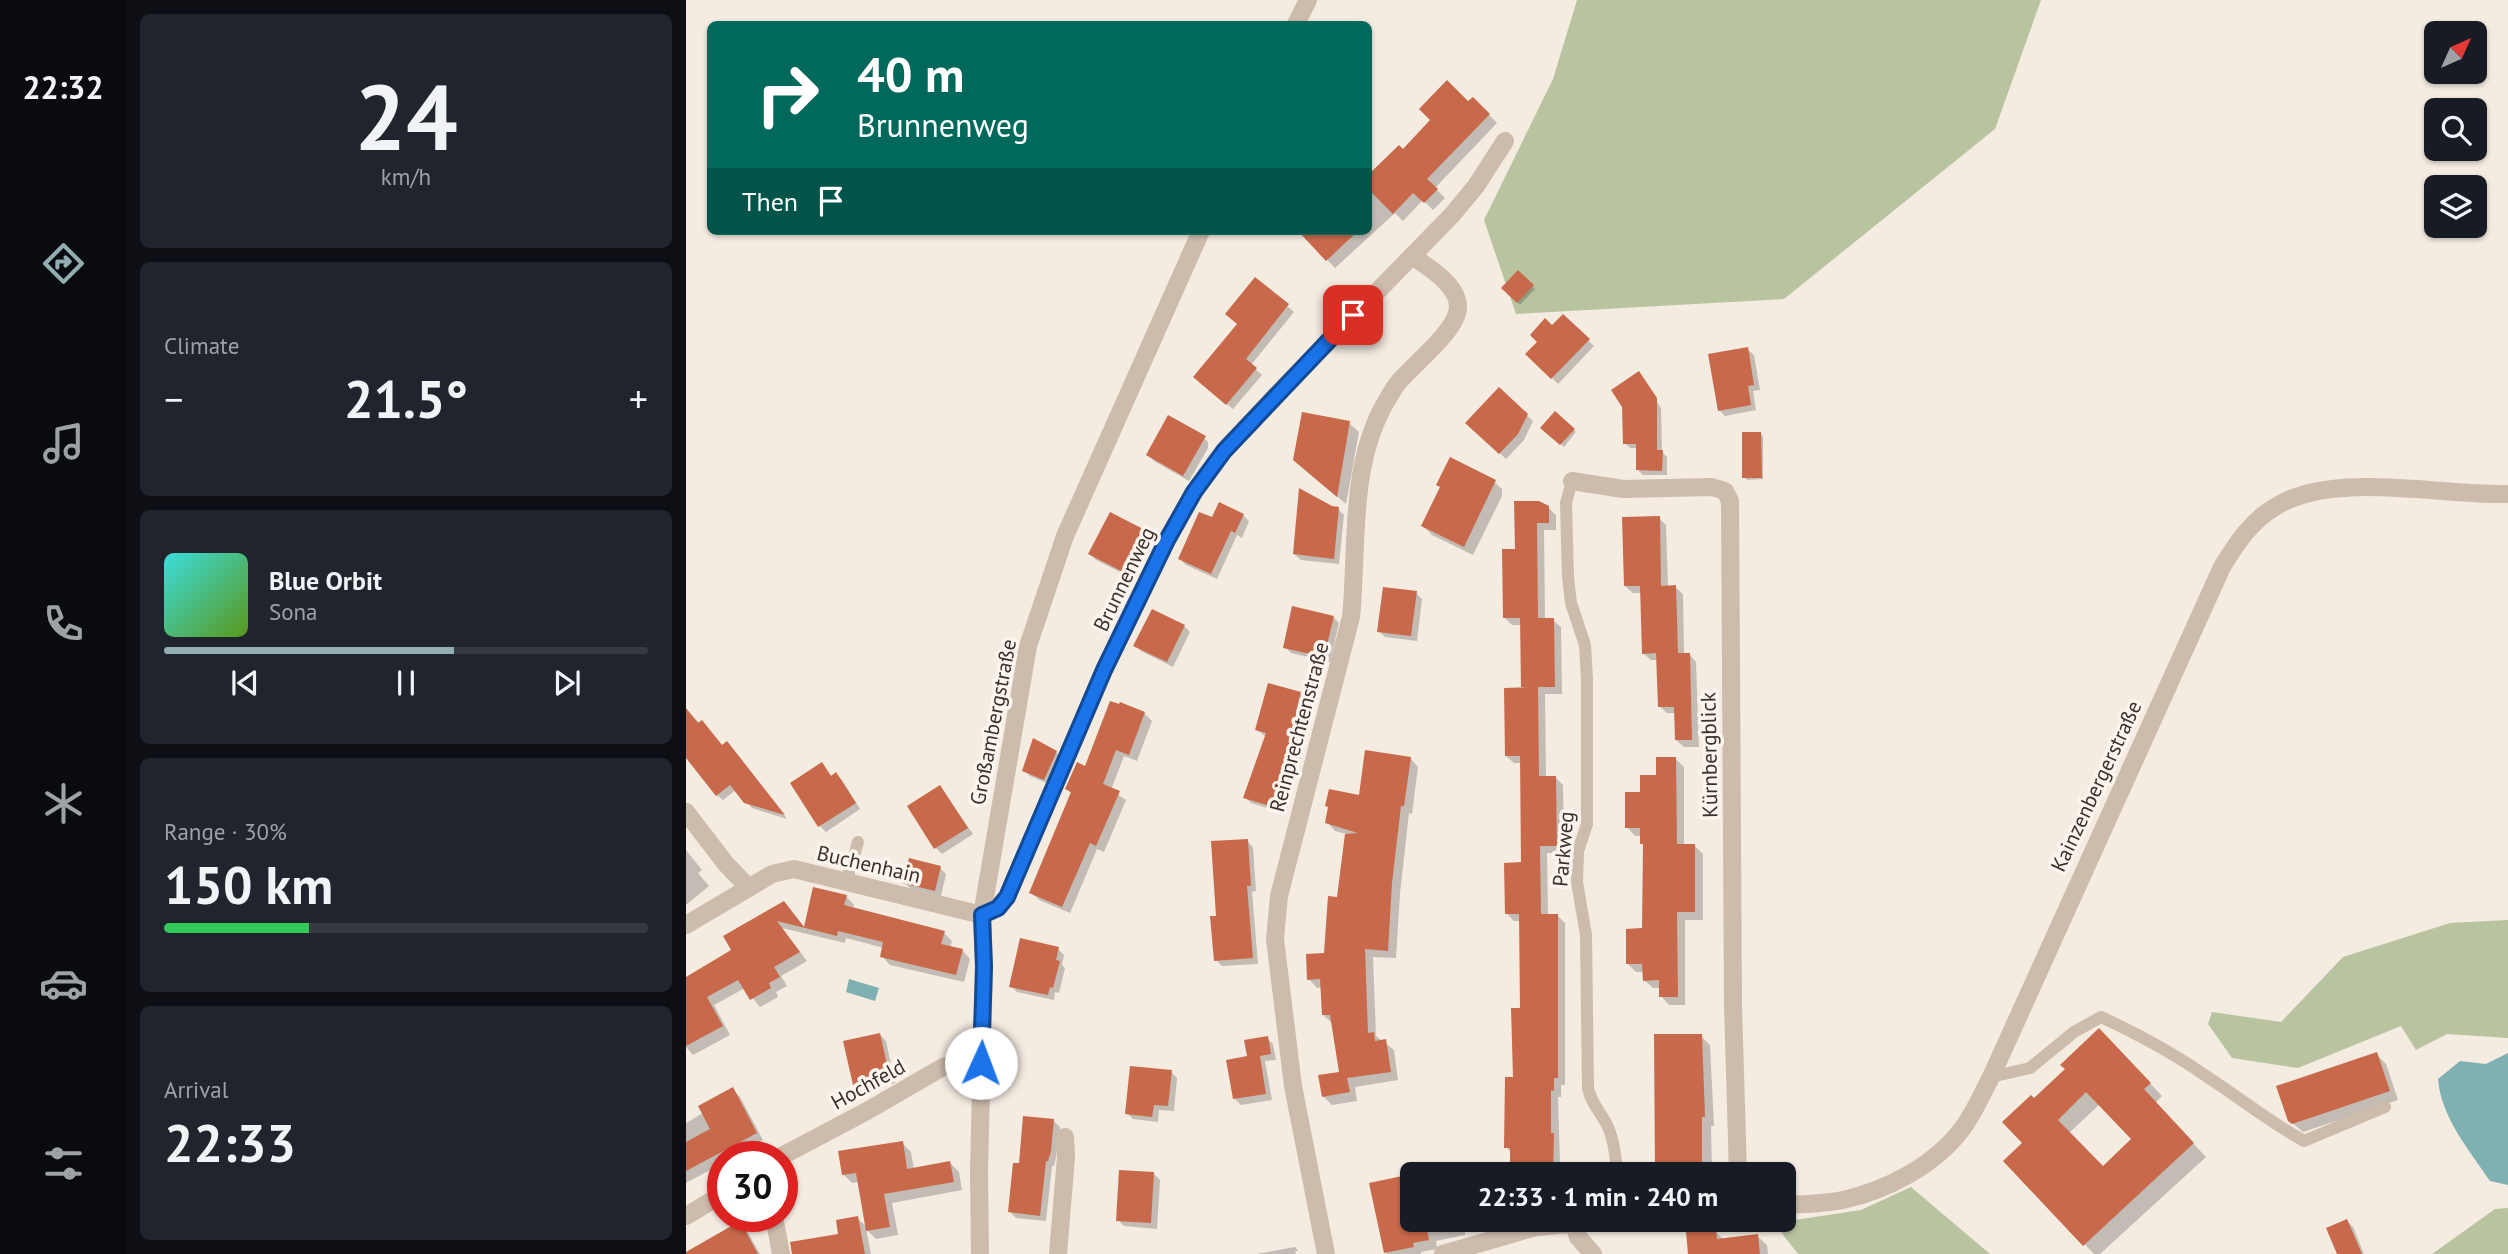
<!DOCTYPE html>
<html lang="en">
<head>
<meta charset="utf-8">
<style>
	:root { --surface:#171b24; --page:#20242c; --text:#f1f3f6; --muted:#9ea1a6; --line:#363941; --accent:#92aeb2 }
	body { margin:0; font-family:"PT Sans",sans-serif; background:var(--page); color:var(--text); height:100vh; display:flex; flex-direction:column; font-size:26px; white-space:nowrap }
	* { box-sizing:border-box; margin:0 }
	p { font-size:23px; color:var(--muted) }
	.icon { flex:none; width:38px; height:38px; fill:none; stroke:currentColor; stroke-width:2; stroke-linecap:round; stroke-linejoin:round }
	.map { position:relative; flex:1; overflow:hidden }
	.side { display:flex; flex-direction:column; gap:14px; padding:14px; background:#0d0f14; width:560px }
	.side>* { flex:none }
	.top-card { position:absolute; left:21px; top:21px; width:665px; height:214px; border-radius:10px; box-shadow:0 2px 5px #0004; background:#00695c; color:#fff; overflow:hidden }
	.needle { width:46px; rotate:45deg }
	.tools { position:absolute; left:1738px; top:21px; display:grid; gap:14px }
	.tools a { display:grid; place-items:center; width:63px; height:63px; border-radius:10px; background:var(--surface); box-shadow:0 2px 5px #0004; font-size:35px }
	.speed { position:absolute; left:21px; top:1141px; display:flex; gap:14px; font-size:35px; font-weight:700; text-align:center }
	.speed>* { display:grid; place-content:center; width:91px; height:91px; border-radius:50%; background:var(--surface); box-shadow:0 2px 5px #0004; line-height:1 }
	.speed .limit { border:10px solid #d22; background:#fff; color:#111 }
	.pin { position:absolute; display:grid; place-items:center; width:60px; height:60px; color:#fff; margin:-30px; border-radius:14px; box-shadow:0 4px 10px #0006 }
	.me { position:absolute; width:77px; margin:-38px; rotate:2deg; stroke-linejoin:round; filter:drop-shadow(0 0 5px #0008) }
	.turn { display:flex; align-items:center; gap:24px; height:147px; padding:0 35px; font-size:32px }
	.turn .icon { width:91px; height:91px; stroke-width:2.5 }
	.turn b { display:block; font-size:49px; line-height:60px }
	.then { display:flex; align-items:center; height:66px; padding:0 35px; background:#0003; gap:14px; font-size:26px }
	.big { font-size:52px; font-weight:800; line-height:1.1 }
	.side .tile { flex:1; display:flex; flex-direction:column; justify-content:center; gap:10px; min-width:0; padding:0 24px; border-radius:10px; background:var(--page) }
	.side .dial { align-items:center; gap:0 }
	.dial b { font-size:91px; line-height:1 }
	.song { display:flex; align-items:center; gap:21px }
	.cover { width:84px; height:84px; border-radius:10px; background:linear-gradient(135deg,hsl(180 70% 55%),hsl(90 70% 35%)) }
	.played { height:7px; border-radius:4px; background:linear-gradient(90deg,var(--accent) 60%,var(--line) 60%) }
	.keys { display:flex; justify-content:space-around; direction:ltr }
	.heat { display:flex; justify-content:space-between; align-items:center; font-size:38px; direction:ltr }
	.charge { height:10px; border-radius:5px; background:linear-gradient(90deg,#34c759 30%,var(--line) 0) }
	.trip { position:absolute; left:714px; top:1162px; width:396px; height:70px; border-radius:10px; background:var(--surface); box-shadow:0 2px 5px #0004; font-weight:800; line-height:70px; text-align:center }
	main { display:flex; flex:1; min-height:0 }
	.tab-bar { display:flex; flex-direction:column; width:126px; justify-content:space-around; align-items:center; background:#090b0e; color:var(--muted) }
	.tab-bar .icon { width:49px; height:49px }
	.tab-bar .selected { color:var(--accent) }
	.tab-bar b { font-size:32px; color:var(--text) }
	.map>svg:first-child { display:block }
	.green { fill:#b8c4a0 }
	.water { fill:#7fb0b2 }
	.shadow { fill:#0003; fill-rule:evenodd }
	.building { fill:#c8694b; fill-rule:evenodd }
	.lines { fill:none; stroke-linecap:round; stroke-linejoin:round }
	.lane { stroke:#cdbbac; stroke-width:12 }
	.street { stroke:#cdbbac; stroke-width:18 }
	.route-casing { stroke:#114b97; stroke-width:18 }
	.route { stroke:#1a73e8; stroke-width:12 }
	.labels { text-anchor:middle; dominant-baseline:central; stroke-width:7; stroke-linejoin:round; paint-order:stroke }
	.street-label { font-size:21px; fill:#3b302b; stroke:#fbf5ee }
</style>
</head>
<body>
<main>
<nav class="tab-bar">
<b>22:32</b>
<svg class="icon selected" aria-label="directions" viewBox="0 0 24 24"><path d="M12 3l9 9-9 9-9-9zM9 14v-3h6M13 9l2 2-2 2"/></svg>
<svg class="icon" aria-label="music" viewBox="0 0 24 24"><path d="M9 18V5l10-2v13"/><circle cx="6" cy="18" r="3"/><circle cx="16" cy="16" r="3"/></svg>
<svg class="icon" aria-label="phone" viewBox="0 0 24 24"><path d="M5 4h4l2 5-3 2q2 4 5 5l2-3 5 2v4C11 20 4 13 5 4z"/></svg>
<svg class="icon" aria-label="climate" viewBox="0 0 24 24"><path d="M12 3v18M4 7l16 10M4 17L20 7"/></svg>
<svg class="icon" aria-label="car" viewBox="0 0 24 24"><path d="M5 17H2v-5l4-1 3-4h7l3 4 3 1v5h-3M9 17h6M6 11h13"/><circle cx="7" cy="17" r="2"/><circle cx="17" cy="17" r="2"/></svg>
<svg class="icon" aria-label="filters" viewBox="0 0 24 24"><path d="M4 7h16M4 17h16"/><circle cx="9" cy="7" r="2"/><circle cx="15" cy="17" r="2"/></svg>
</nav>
<section class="side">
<div class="tile dial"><b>24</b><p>km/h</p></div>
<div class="tile"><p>Climate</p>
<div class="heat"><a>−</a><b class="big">21.5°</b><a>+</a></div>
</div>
<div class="tile">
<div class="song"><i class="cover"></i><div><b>Blue Orbit</b><p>Sona</p></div></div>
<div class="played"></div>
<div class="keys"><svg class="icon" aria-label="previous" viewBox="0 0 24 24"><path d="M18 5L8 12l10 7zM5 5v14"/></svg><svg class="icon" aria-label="pause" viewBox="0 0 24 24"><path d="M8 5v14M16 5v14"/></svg><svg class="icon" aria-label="next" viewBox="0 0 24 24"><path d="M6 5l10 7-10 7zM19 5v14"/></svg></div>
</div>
<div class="tile"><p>Range · 30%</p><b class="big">150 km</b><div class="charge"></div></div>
<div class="tile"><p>Arrival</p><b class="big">22:33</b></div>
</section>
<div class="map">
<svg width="1822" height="1254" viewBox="0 0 1822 1254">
	<rect width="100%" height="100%" fill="#f4ebe1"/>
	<g class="green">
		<path d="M891,0H1355L1309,129L1098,299L830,314L798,220L867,79Z"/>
		<path d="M1822,920V1038L1761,1034L1730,1050L1715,1026L1612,1068L1546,1058L1522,1024L1526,1012L1595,1022L1657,957L1764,923Z"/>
		<path d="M1225,1187L1304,1254H1112L1088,1223L1175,1210Z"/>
		<path d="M1822,1208V1254H1746L1809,1209Z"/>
	</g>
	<g class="water">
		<path d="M163,979L193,988L189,1001L160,992Z"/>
		<path d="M1822,1053V1185L1804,1181C1783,1150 1755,1117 1752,1079L1774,1061L1800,1064Z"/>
	</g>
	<g class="shadow">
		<path d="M787,99L811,123L749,188L759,198L747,210L737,200L717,221L709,213L649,268L614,231H682V178Z"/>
		<path d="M832,272L849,289L834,305L817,288Z"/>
		<path d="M569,279L608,312L565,365L576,375L547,409L515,383L553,325Z"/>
		<path d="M877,316L908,346L872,384L842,354Z"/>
		<path d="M1061,349L1068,355L1074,390L1067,391L1070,410L1039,416L1033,410Z"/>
		<path d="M953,374L975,408L976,452L981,457V475H957L952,470V448H944L939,443Z"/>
		<path d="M813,390L847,421L838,440L820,459L782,423Z"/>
		<path d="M870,414L890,432L878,447L857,428Z"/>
		<path d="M663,423L673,432L660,504L619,470Z"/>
		<path d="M1075,434L1077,437V479L1061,480L1058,477Z"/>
		<path d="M515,435L522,442V448L503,481L468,461L462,455Z"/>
		<path d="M806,480L816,489V496L787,555L746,535L737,526Z"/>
		<path d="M862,507L870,515V530H858L859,620H867L875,627L876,694H859L860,778H870L877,785L878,853H861L862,916H872L879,923V1085H875V1097H872L874,1164H885L893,1174H831L826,1169V1153L820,1147L836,1010L835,921H828L821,914L837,864L836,763H828L820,756L839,689L837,687L836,625H826L819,618L830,550Z"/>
		<path d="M646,508L652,509L658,515L653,564L615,560L608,554Z"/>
		<path d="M557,515L563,521L556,538L551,535L531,579L500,565L494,559L526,520Z"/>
		<path d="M973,518L980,525L982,587H989L997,594L998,654H1003L1010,662L1013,747H998L990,740V713H981L973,706L972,660H965L957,653L956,593H947L939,586Z"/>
		<path d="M462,534L468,540L448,579L410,560L404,554Z"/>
		<path d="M730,593L736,599L731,641L699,637L693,631Z"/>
		<path d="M647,617L653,623L644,662L605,653L599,647Z"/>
		<path d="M498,626L504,632L487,667L455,651L449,645Z"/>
		<path d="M614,694L620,700L616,714L625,721L600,814L565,803L559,797L580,737L571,730Z"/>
		<path d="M0,709L36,747L47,749L101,819L66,808L50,790L37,800L31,795L2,757L0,758Z"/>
		<path d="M458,713L466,721L451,761L438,756L425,790L440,800L418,852L411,849L384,913L353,900L345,892L386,794L381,789Z"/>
		<path d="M370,752L376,758L365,785L344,776L338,770Z"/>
		<path d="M724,758L732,767L726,814L723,813L714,893L710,958L687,957L690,1036L708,1050L712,1080L669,1087L671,1101L646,1105L637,1096L655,1074L646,1023L637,1015V987L631,988L623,979L640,955L653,899L661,834L649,831L641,822Z"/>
		<path d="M990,759L998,767V845H1008L1017,854V920H999V1005H983L975,996L974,988H967L958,980V972H950L941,963L958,930L959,845L956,836H949L941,827L956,794Z"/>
		<path d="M136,764L146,777L150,774L156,780L174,809L140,832L134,826Z"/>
		<path d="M254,787L287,834L256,854L250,848Z"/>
		<path d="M561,841L567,847L570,891L566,892L572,964L536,966L530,960L531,917Z"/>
		<path d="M0,850L16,870L12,873L23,886L0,905Z"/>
		<path d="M254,868L260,874L255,896L224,888L218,882Z"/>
		<path d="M129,889L160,896L168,905L167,909L258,933L266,941L264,948L276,950L284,959L278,982L204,965L196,956L198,948L160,938L159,943L96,928L121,961L95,976L101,986L90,992L92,997L74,1007L59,988L28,1005L44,1035L7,1055L0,1047V979L48,951L39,936L106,912L120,929Z"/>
		<path d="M372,949L378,955L376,965L379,968L373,993L369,992L368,1000L331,992L325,986Z"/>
		<path d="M194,1035L200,1041L209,1083L175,1090L169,1084Z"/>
		<path d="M1015,1036L1024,1045L1028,1126H1025L1026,1174H971Z"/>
		<path d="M581,1038L587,1044L590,1060L579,1061L586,1100L555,1105L549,1099L563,1057Z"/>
		<path d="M1426,1043L1476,1096L1469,1103L1520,1157L1414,1254H1408L1319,1161L1338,1143ZM1414,1104L1448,1139L1417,1168L1383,1133Z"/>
		<path d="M1690,1054L1700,1064L1712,1100L1617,1132L1603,1120Z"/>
		<path d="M485,1072L491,1078L488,1111L473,1110L472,1122L447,1119L441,1113Z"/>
		<path d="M46,1089L54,1097L77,1140L48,1157H37V1163L0,1183V1123L17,1113Z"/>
		<path d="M368,1121L374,1127L370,1157L368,1166H366L360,1221L330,1218L324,1212L334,1165Z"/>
		<path d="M216,1143L225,1152L228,1170L264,1163L273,1172L276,1190L206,1203L212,1235L190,1239L180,1229L185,1254H130L154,1235L171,1218L181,1227L174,1182L166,1183L157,1174Z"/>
		<path d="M468,1174L474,1180L471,1229L438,1226L432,1220Z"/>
		<path d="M725,1176L726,1220H778L779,1235L750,1241L751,1249L735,1252V1254H701L700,1252Z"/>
		<path d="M1661,1221L1667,1227L1678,1254H1653Z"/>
		<path d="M54,1223L61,1231L74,1254H0Z"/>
		<path d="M1029,1231L1038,1240L1071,1236L1081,1245L1082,1254H1004Z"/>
		<path d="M609,1247L615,1254L613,1251H609L610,1254H570Z"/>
	</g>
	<g class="building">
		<path d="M761,80L782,101L787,97L804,114L741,179L752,189L738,203L727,193L707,214L682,189V175L713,145L717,149L744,120L733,109Z"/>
		<path d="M612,231H672L640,261Z"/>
		<path d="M832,270L848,285L831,303L815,288Z"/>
		<path d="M569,277L603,304L560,359L571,368L540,405L507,377L551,324L539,314Z"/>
		<path d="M877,314L904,339L865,379L839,354L851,342L844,335L859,318L866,325Z"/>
		<path d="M1062,347L1068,385L1062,386L1065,405L1032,411L1022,354Z"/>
		<path d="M953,371L971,398V450H977L976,471L950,470V444H937L936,407L925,390Z"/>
		<path d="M813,387L842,414L832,434L813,454L779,423Z"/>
		<path d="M869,411L889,429L874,445L854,428Z"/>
		<path d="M616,412L664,421L651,497L607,460Z"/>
		<path d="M482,415L520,436L497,476L460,455Z"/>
		<path d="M1056,432H1075L1076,478H1056Z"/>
		<path d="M764,457L810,480L778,547L735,526L754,487L750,485Z"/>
		<path d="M613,488L646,506L653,507L648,559L607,554Z"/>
		<path d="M828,501H853L863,506V523H851L852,618H868L869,687H852L853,776H870L871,846H854L855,914H872V1078H868V1091L865,1090V1133H868L867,1174H843V1170H824V1148H818L819,1077H827L825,1008H834L833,914H819L818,863L835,862L834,756H819L818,688L844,687H835L834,618H817L816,549H829Z"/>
		<path d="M533,502L558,514L549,533L545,531L525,574L492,559L513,512L526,517Z"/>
		<path d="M424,512L463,532L441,574L402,554Z"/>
		<path d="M974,516L975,586L990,585L992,653H1004L1006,740H989L988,707H972L970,653L956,654L954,586H938L936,517Z"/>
		<path d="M697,587L731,591L725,636L691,632Z"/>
		<path d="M606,606L648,616L638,657L597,648Z"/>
		<path d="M466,609L499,625L481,662L447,646Z"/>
		<path d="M582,683L615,692L610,711L620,713L594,809L557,798L580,733L569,730Z"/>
		<path d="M424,701L433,704L434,702L459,712L443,755L430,750L417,784L434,791L410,846L404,843L376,907L343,893L385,792L379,789L391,762L399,766Z"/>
		<path d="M0,708L12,723L16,720L36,745L41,741L99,815L58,803L44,785L30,796L0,758Z"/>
		<path d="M347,738L371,751L358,780L336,771Z"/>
		<path d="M679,750L725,757L718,806H715L706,883L702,951L679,949L682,1033L688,1032L689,1041L700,1039L705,1072L661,1078L664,1092L636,1097L632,1075L653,1072L644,1015H636L634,979L621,980L620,954L638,953L642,896L651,897L659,834L672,833L639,823L642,807L639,806L643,789L673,795Z"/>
		<path d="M970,757H990L991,844H1009V912H991L992,997H973V980L957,981L956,964H940V929L956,928L957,844H954V828H939V792H954V775H970Z"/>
		<path d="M136,762L145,776L150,772L170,803L132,827L104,783Z"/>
		<path d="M254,785L282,828L248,849L221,806Z"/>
		<path d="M562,839L565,886H561L567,958L528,961L524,916H530L525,841Z"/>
		<path d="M223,858L255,866L249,891L216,883Z"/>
		<path d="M127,887L161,895L158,905L259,931L255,944L277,949L270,975L194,957L197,942L152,931L151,936L91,921L114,952L88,967L94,977L83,983L85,988L64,1000L52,980L21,997L37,1026L0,1046V977L45,950L37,936L98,901L118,927Z"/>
		<path d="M334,938L373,947L370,960L374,961L367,988L364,987L362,995L323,987Z"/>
		<path d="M1413,1028L1465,1083L1458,1089L1508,1143L1397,1246L1317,1161L1336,1143L1316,1122L1345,1095L1348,1098L1379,1069L1374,1065ZM1400,1092L1445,1139L1417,1166L1372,1120Z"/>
		<path d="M194,1033L204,1078L167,1085L157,1041Z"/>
		<path d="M968,1034H1016L1019,1117H1016V1174H969Z"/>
		<path d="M582,1036L585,1054L574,1056L580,1094L547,1099L540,1060L561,1056L558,1040Z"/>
		<path d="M1691,1052L1704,1091L1606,1124L1602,1121L1590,1086Z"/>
		<path d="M444,1066L486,1070L482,1106L468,1105L466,1117L439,1114Z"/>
		<path d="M47,1087L71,1133L0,1171V1142L24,1129L12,1106Z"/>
		<path d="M337,1116L368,1119L365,1151L362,1161H360L354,1216L322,1212L327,1163H333Z"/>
		<path d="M217,1141L221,1169L264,1161L268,1182L198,1194L204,1227L180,1231L170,1173L156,1175L152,1151Z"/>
		<path d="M433,1170L468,1172L465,1223L430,1221Z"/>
		<path d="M726,1174V1220H739L743,1240L727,1243L728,1247L698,1253L683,1183Z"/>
		<path d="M172,1216L179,1254H106L104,1242L152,1234L150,1220Z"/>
		<path d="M1661,1219L1676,1254H1651L1640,1228Z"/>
		<path d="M54,1221L72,1254H0V1252Z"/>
		<path d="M1030,1229L1031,1239L1072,1234L1074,1254H1002L1000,1232Z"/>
	</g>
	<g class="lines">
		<g class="lane">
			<path d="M886,481L880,503L882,577L885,603L899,645L901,679V824L892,851L891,882L900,935L902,1088C905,1103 913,1110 920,1123C928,1138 930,1157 931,1174"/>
			<path d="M160,882L172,842"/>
			<path d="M1305,1077L1344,1068L1388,1032L1415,1017C1452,1034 1489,1054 1523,1078C1555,1099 1584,1122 1618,1141L1699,1107"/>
		</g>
		<g class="street">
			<path d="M610,24L622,0"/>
			<path d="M886,481L937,489L1026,487L1039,491L1044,501L1047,1005L1052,1174"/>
			<path d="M0,812L40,864L63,888"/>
			<path d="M0,925L86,874L108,869L296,915L311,908L321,897L418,670L481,540L508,492L538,451L592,393L766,215L790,186L819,141"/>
			<path d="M94,1157L181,1111L257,1067L273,1063H295"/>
			<path d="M1097,1205C1117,1204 1138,1204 1157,1200C1201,1190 1248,1166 1276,1129C1288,1113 1296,1094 1305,1077L1536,567C1550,544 1565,521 1589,507C1647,470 1753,496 1822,494"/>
			<path d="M0,1216L37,1194"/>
			<path d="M88,1216L95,1254"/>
			<path d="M888,1224L892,1237L907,1254"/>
			<path d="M294,1254L293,1171L298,967L296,915L342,646L379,536L515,231"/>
			<path d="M372,1254L380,1157L379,1137"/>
			<path d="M640,1254L607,1086L589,939L593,896L665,617C672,547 663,471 697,407C701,400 706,391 711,384C726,365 773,330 772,306C771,284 742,267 726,256"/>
			<path d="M757,1254L850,1227L927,1220"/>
		</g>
	</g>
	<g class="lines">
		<defs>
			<path id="route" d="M295,1063L298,967L296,915L312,908L321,897L418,670L481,540L508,492L538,451L667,315"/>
		</defs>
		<use href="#route" class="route-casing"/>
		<use href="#route" class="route"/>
	</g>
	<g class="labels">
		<g class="street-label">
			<text transform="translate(438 579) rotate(-64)">Brunnenweg</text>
			<text transform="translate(307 722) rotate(-79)">Großambergstraße</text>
			<text transform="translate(613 727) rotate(-75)">Reinprechtenstraße</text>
			<text transform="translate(1023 755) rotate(-91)">Kürnbergblick</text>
			<text transform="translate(1410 786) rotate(-65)">Kainzenbergerstraße</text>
			<text transform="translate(877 849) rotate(-85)">Parkweg</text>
			<text transform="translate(183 864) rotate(13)">Buchenhain</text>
			<text transform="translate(182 1084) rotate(-29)">Hochfeld</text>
		</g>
	</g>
</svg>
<div class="tools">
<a><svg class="needle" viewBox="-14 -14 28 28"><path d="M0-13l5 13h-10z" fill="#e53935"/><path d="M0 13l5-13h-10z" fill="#9ea1a6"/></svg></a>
<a><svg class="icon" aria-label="search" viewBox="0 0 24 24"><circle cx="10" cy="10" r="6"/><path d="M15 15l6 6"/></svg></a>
<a><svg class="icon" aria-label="layers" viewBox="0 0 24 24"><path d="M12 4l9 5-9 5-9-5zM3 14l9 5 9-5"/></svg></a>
</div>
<div class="speed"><div class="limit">30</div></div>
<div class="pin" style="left:667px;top:315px;background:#d93025"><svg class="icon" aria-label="arrive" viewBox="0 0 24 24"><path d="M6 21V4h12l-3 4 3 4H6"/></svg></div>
<svg class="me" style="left:295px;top:1063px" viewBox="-20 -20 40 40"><circle r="19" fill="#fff"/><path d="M0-13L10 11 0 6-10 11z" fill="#1a73e8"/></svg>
<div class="trip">22:33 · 1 min · 240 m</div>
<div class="top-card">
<div class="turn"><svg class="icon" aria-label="right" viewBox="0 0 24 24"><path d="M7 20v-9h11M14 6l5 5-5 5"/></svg><div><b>40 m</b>Brunnenweg</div></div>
<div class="then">Then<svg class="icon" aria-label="arrive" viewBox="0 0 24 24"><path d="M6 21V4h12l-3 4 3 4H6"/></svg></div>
</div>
</div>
</main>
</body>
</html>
